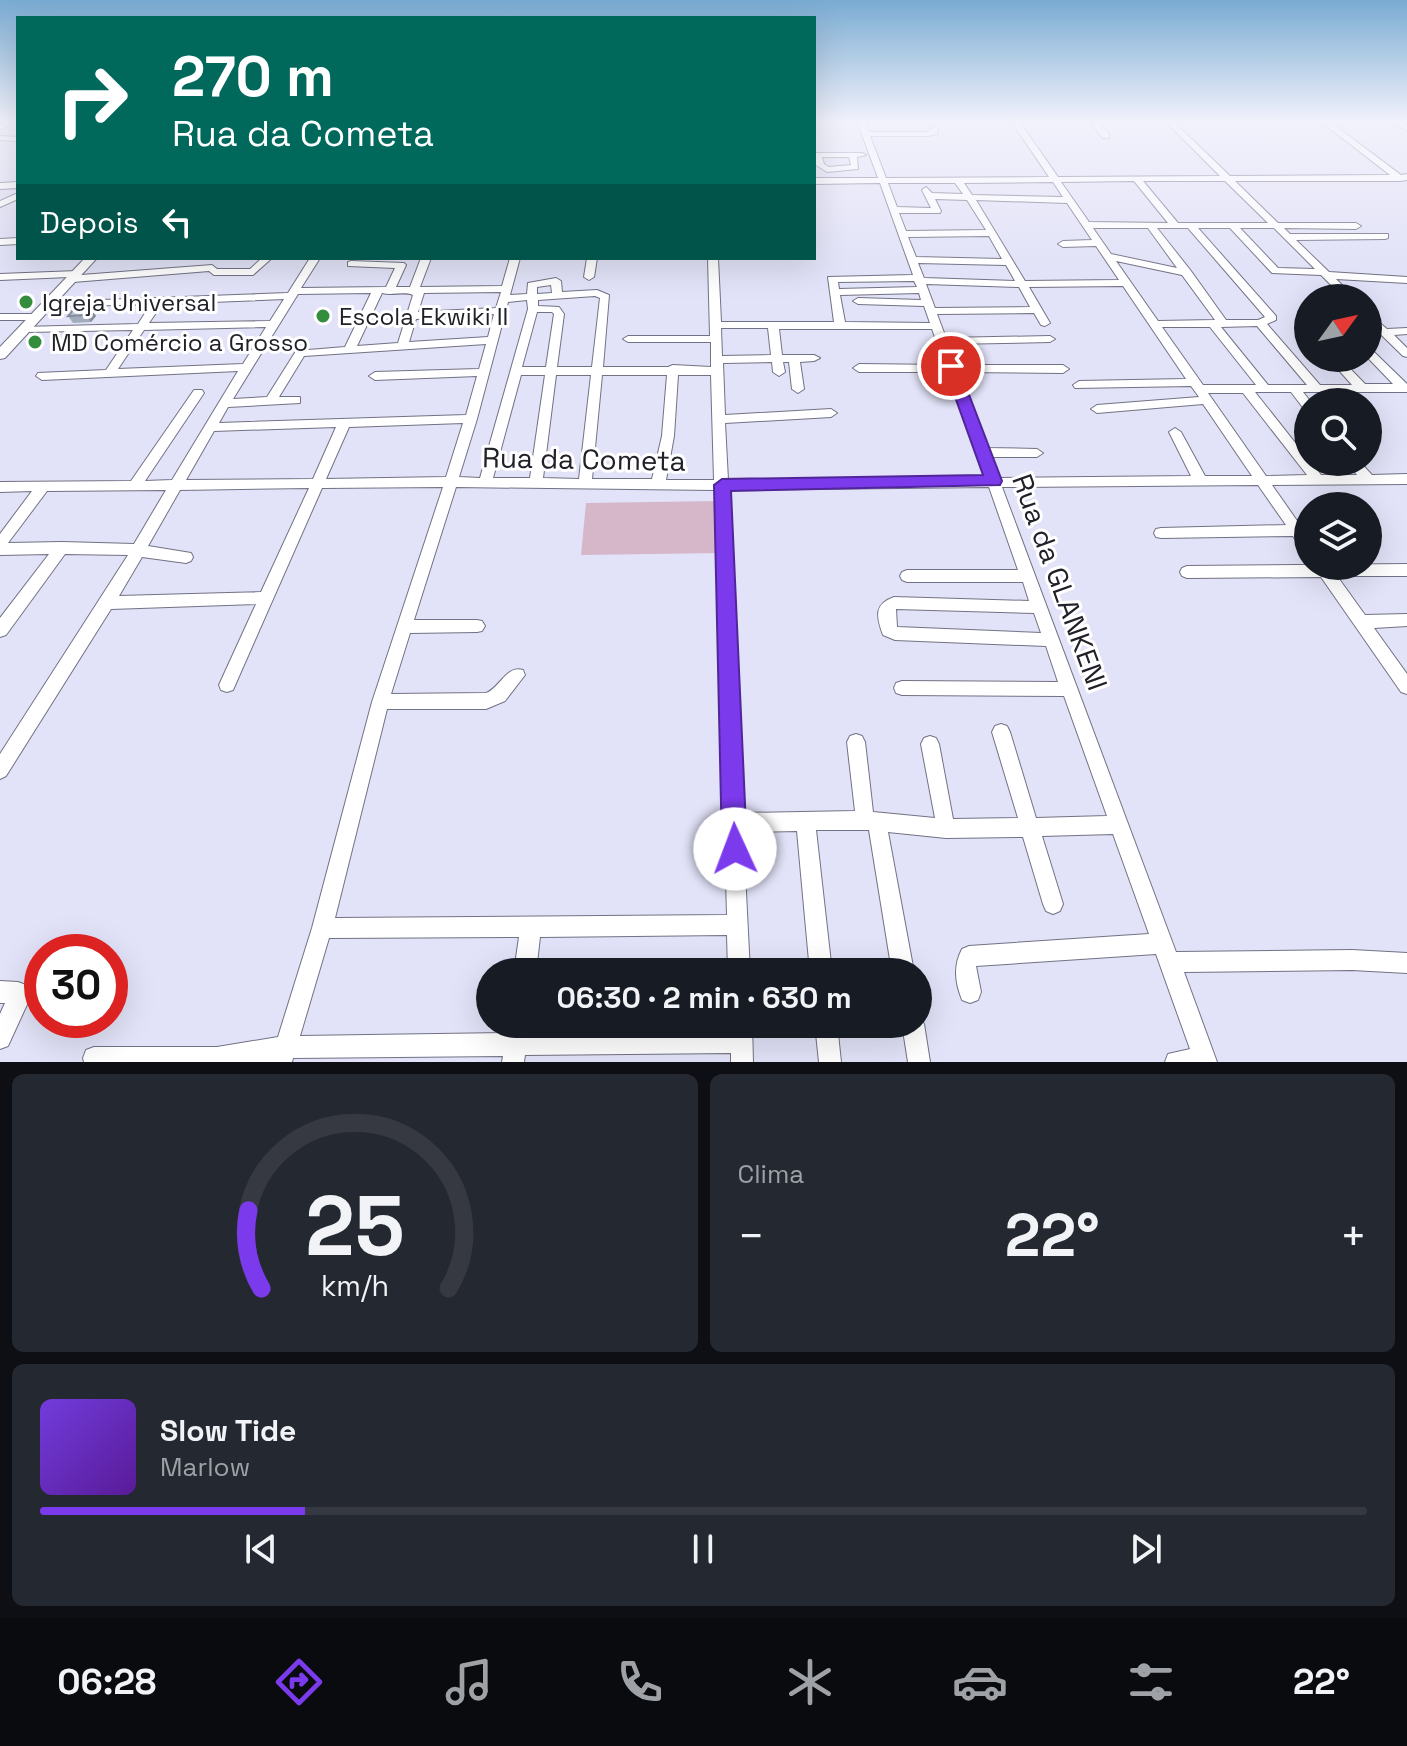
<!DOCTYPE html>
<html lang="pt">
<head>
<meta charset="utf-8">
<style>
	:root { --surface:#171b24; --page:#242831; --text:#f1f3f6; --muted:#9ea1a6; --line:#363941; --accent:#7c3aed }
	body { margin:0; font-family:"Space Grotesk",sans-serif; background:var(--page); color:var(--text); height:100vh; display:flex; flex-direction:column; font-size:30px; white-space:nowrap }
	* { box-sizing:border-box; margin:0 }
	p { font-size:26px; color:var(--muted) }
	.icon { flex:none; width:44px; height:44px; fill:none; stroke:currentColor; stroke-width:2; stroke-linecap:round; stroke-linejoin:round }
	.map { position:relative; height:1062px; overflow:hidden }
	.sheet { display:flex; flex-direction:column; gap:12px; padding:12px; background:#0d0f14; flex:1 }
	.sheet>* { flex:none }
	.banner { position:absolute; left:16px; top:16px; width:800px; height:244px; border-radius:0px; box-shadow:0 8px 32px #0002; background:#00695c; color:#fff; overflow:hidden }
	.needle { width:52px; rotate:57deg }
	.fabs { position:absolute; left:1294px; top:284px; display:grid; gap:16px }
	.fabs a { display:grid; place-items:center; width:88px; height:88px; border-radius:50%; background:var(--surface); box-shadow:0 8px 32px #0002; font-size:40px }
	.speed { position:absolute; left:24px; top:934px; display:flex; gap:16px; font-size:40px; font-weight:700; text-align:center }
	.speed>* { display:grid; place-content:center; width:104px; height:104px; border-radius:50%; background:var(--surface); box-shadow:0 8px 32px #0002; line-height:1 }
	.speed .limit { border:12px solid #d22; background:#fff; color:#111 }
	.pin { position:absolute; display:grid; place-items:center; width:68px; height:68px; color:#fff; margin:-34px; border:4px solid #fff; border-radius:50%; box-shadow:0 2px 8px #0007 }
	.me { position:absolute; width:88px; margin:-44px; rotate:358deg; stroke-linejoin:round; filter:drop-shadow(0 0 6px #0008) }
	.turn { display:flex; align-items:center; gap:28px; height:168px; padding:0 24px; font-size:36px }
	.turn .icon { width:104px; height:104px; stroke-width:2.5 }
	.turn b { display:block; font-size:56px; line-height:68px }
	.then { display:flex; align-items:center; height:76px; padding:0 24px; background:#0003; gap:16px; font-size:30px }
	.big { font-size:60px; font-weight:600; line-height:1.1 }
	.sheet .tile { flex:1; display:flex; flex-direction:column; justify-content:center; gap:12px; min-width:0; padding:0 28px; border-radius:12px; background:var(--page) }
	.sheet .dial { align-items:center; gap:0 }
	.dial svg { height:208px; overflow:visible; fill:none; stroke:var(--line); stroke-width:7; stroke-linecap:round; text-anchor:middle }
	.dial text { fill:var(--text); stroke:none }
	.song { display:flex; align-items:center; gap:24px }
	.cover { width:96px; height:96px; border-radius:12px; background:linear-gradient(135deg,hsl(260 70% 55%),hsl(270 70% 35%)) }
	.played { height:8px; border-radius:4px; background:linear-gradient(90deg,var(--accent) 20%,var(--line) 20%) }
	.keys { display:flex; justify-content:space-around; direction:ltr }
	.heat { display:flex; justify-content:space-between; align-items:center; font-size:44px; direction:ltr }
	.sheet .tiles { flex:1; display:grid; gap:12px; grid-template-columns:1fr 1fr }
	.tile:last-child { grid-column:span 2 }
	.trip { position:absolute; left:476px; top:958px; width:456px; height:80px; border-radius:40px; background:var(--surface); box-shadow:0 8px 32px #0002; font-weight:600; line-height:80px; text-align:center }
	.tab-bar { display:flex; height:128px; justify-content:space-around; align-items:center; background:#090b0e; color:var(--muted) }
	.tab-bar .icon { width:56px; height:56px }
	.tab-bar .current { color:var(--accent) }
	.tab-bar b { font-size:36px; color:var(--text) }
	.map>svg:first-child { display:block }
	.green { fill:#d5b7c9 }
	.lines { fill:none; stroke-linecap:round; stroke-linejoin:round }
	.minor-casing { stroke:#727285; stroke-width:2 }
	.major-casing { stroke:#727285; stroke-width:2 }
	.minor { fill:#fff; fill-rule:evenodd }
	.major { fill:#fff; fill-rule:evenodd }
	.wall { fill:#a2adbc }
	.shaded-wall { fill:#848d99 }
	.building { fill:#bcc9db; stroke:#848d99; stroke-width:2 }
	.route { fill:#7c3aed; stroke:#51269a; stroke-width:2 }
	.poi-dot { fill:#338d3d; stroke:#fff; stroke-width:3 }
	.labels { text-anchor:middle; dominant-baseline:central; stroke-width:6; stroke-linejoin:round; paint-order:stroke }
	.far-poi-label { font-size:24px; fill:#202028; stroke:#fff; text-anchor:start }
	.street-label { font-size:28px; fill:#202028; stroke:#fff }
</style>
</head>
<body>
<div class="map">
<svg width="1407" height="1062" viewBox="0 0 1407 1062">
	<rect width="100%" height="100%" fill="#e2e2f8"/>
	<path class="green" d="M718,501L721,553L581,555L586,503Z"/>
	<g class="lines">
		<defs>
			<g id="minor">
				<path d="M6,121H16L0,130V125Z"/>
				<path d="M857,121H865L869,132H927L934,127L938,129L937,134L928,136H870L886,178L1049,177L1011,121H1019L1058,177L1220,176L1165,121H1173L1230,176L1390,175L1320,121H1329L1401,175L1407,174V180L1400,181H1235L1278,223H1356L1361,226L1356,229L1284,228L1290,234H1388V238L1385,239L1296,240L1329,272L1407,277V283L1336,279L1355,298H1344L1321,275L1272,273L1230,228H1198L1276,316V320L1267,324L1320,385H1352L1328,358H1340L1365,384H1393L1368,358V349L1372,350L1407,384V392H1303L1311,402H1308V410L1304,409L1291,392H1255L1308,459V462H1311L1321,475H1357L1347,462H1360L1372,475L1407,474V484L1272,485L1300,525H1308V552L1303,551L1293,536L1161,538L1156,537L1154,533L1156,529L1161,528L1286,525L1258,485L1002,487L1176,952L1352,950L1407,953V973L1352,970L1184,972L1217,1062H1165L1168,1054L1190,1049L1156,954L976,966L981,992L978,1000L970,1003L962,1000C955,982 953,966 962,949L969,946L1149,934L1113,834L1042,836L1063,904L1060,911L1053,914L1046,911L1043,904L1023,837L946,838L888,832L914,972H892L869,830H816L832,972H810L797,831L743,832L750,972H728L727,935L540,937L536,972H514L519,937L329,938L300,1036L506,1033L507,1024H529L528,1033L730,1031V1024H752L753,1062H731V1053L525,1055L524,1062H502L503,1056L293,1058L292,1062H84L83,1058L86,1050L94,1047H217L278,1037L312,928L372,702L443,487L322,488L233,690L227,692L221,690L219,685L256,604L111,609L6,776L0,779V754L128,555L65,554L6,635L0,637V618L49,554L0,555V534L32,491L0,492V482L131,481L194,390H202L204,393L145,481L172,480L238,371L42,380L36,376L38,373L106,370L133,330L26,332L22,331V327L138,324L151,304L45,307V303L49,302L288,293L310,258H320L301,288L386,287L395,268L348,266V262L351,261L404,263L406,265L396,287H410L421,258H431L420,287L502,286L510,258H520L510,295L527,294L528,283L556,278L561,281L562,292L597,290L609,295L603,367H668L673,365L711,367V342H628L623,339L628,336H710L708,258H718L721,322H834L828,277L913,275L880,183L814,184V178H878ZM1134,181L1168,223L1089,222L1061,182ZM1143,181H1225L1268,223H1178ZM1053,182L1063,197L972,195L964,183ZM888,183H955L963,194L932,193L926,187L922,190L931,208L897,207ZM935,199L967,200L986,230L906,231L899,213H940L941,211ZM976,200L1067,203L1092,240L1063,241L1058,244L1063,247L1096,246L1119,280L1025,281ZM1093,228H1148L1177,268L1111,254ZM1157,228H1188L1265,317L1258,320H1226L1191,271ZM1240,228H1274L1315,269L1278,268ZM989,236L1002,259L916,257L908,237ZM1116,261L1182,275L1215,320L1158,321ZM918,263L1006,265L1015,281L924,278ZM914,281L917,287L839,289L838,282ZM926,284L1019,287L1030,307L935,308ZM551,285L552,293L537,294V287ZM1123,286L1186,379L1079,381L1073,385L1075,388L1191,386L1199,397L1097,405L1091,409L1097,413L1203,404L1252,476H1205L1181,432L1175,428L1169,432L1191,476L998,478L990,457H1037L1043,453L1037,449L987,448L959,372L1063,373L1069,369L1063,365H956L948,344L1050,342L1055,339L1050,336L946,338L937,314L1034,313L1041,325L1045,326L1050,323L1029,287ZM501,292L496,308L418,312L424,293ZM371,293L345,347L296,351L267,397L233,399L298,294ZM382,293C392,296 403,291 413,295L398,343L357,346ZM919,293L921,300L858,298L853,301L858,304L924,306L930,323L845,322L840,295ZM595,296L600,298L592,367H557L564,314L559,307L538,306V300ZM284,299L270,321L149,323L162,304ZM527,300L528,309L480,478L459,477L477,419L508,302ZM537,312H552L554,314L546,367H522ZM494,314L488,337L409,342L416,319ZM1257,326L1307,385H1268L1221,327ZM266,327L243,364L118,369L144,330ZM1162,327H1210L1256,385H1203ZM721,328H768L771,355L722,356ZM779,329H932L945,365L859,364L853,368L859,372H947L985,478L728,480L725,423L831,417L837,413L831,409L725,415L723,363L772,362L773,372L779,376L785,372L783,362H789L792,389L798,393L804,389L800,362L814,361L820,358L814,355H782ZM486,344L479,369L375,372L369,376L375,380L477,376L466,415L219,423L228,407L300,403V397H279L304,356ZM521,375H545L530,478H493ZM556,375H591L579,479L543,478ZM602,375H667L662,436L652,479H592ZM678,375H711L714,480H666L674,436ZM1208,393H1243L1307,475L1266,476ZM463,423L446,477L326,479L349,427ZM336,427L313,479L186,480L214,431ZM456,487L715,490L727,915L335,918L387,709H486L505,701L525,675L523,670C506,665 500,688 486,693L391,694L410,633L477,632L482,631L485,626L482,621L477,620H414ZM989,487L1018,570H907L902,572L900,576L902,580L907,582H1023L1029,601L894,597C874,604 876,616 883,635L895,640L1046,646L1058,682L902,681L896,683L894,688L896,693L902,695L1064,696L1107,816L1036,818L1010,732L1007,726L1001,724L995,726L992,732L1018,818L953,819L939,744L936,738L930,736L924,738L921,744L935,818L873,812L865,742L862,736L856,734L850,736L847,742L855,811L742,813L728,490ZM309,488L261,592L119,596L142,557L186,563L191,561L193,557L191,553L148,546L180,490ZM166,490L134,544L62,542L8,543L47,491ZM896,609L1034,613L1041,633L897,627Z"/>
				<path d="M1089,121H1097L1109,134V138H1103Z"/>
				<path d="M1390,121H1399L1407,126V131Z"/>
				<path d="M0,136L18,137V141L0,140Z"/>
				<path d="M814,153H862L866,155L857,157L858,169L827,172L816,165ZM822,157H849L851,165L829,167L824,164Z"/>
				<path d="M18,182V188L0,189V183Z"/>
				<path d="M18,193V199L0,207V201Z"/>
				<path d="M18,238V244L0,245V239Z"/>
				<path d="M262,258H272L253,275H214L209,271L73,282L69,281V277L0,280V274L77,271L81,272V275L212,265L217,269H250Z"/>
				<path d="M587,258H597L594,277L589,280L584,277Z"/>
				<path d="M1368,313L1387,329L1407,328V334L1394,335L1407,348V357L1403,356L1368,322Z"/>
				<path d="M0,314H37L42,317L37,320H0Z"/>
				<path d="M1304,321L1308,322V332L1304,331L1299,324Z"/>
				<path d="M1407,564V576H1337L1365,615L1407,614V626L1374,628L1407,674V694L1401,692L1321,577L1187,578L1182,576L1180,572L1182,568L1187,566Z"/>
				<path d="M0,981L18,982L26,985L30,998L8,1046L0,1049V1014L5,1003H0Z"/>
				<path d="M918,1015L924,1024L930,1062H908L902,1024H918Z"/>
				<path d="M815,1024H837L841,1062H819Z"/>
			</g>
			<path id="major" d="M85,258H97L5,358L0,359V347Z"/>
		</defs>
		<use href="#minor" class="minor-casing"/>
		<use href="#major" class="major-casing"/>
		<use href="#minor" class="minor"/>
		<use href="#major" class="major"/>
	</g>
	<path class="wall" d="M91,309L96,316L91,322L73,323L68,316Z"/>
	<path class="shaded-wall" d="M91,309L96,316L91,322L86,315Z"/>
	<path class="building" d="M91,309L86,315L68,316L73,310Z"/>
	<linearGradient id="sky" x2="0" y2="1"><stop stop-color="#79abd2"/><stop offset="0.45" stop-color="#f2f2fc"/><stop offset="1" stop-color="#f2f2fc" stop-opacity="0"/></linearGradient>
	<rect width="1407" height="270" fill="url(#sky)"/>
	<path class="route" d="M951,361L958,366L1002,481L1000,485L731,491L747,849L744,858L735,861L726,858L722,849L714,485L722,479L983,475L944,366Z"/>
	<g class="poi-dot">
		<circle cx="26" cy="302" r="8"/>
		<circle cx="323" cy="316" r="8"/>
		<circle cx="35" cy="342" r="8"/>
	</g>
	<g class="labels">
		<g class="far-poi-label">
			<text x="42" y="302">Igreja Universal</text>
			<text x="339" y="316">Escola Ekwiki II</text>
			<text x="51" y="342">MD Comércio a Grosso</text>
		</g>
		<g class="street-label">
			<text transform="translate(584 459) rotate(1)">Rua da Cometa</text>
			<text transform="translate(1060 582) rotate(70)">Rua da GLANKENI</text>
		</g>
	</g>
</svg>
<div class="fabs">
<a><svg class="needle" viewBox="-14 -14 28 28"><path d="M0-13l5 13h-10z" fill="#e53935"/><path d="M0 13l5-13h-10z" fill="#9ea1a6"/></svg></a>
<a><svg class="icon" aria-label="search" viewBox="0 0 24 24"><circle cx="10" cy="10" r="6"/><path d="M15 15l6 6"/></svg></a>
<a><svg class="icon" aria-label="layers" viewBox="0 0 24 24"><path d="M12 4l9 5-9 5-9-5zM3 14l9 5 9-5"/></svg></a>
</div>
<div class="speed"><div class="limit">30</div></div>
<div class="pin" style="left:951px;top:366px;background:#d93025"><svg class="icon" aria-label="arrive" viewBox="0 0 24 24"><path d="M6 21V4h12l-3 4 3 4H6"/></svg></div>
<svg class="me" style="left:735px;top:849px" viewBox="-20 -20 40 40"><circle r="19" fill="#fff"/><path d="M0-13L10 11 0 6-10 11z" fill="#7c3aed"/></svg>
<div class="trip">06:30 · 2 min · 630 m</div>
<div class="banner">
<div class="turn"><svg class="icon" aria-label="right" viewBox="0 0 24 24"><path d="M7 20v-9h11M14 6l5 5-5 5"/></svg><div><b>270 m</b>Rua da Cometa</div></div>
<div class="then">Depois<svg class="icon" aria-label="left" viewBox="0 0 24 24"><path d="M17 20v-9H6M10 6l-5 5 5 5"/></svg></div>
</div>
</div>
<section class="sheet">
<div class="tiles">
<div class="tile dial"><svg viewBox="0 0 100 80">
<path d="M14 69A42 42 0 1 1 86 69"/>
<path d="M14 69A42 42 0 0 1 9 39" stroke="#7c3aed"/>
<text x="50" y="56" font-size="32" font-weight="700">25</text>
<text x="50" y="72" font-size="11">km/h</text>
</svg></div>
<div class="tile"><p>Clima</p>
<div class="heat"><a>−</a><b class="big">22°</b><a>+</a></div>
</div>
<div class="tile">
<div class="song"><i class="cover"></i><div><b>Slow Tide</b><p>Marlow</p></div></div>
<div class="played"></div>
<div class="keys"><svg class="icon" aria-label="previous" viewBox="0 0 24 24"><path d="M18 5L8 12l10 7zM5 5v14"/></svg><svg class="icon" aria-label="pause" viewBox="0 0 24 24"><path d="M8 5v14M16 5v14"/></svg><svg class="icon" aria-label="next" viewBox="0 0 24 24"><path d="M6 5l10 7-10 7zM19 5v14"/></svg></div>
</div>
</div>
</section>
<nav class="tab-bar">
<b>06:28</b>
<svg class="icon current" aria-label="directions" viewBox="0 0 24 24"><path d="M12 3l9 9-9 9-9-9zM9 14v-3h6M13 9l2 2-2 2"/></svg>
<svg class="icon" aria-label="music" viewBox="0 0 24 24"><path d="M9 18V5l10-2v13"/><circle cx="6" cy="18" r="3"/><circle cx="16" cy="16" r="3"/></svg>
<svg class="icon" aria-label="phone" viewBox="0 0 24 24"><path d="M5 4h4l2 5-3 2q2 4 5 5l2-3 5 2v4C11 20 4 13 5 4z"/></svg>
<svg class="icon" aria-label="climate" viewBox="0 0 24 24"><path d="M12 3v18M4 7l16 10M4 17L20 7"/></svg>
<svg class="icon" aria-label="car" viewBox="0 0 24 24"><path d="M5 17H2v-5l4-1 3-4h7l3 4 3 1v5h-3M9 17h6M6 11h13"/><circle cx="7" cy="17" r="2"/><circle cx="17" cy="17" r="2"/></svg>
<svg class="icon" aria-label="filters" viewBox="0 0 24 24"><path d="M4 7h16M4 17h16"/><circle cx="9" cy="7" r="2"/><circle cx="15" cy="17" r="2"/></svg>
<b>22°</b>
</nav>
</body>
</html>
